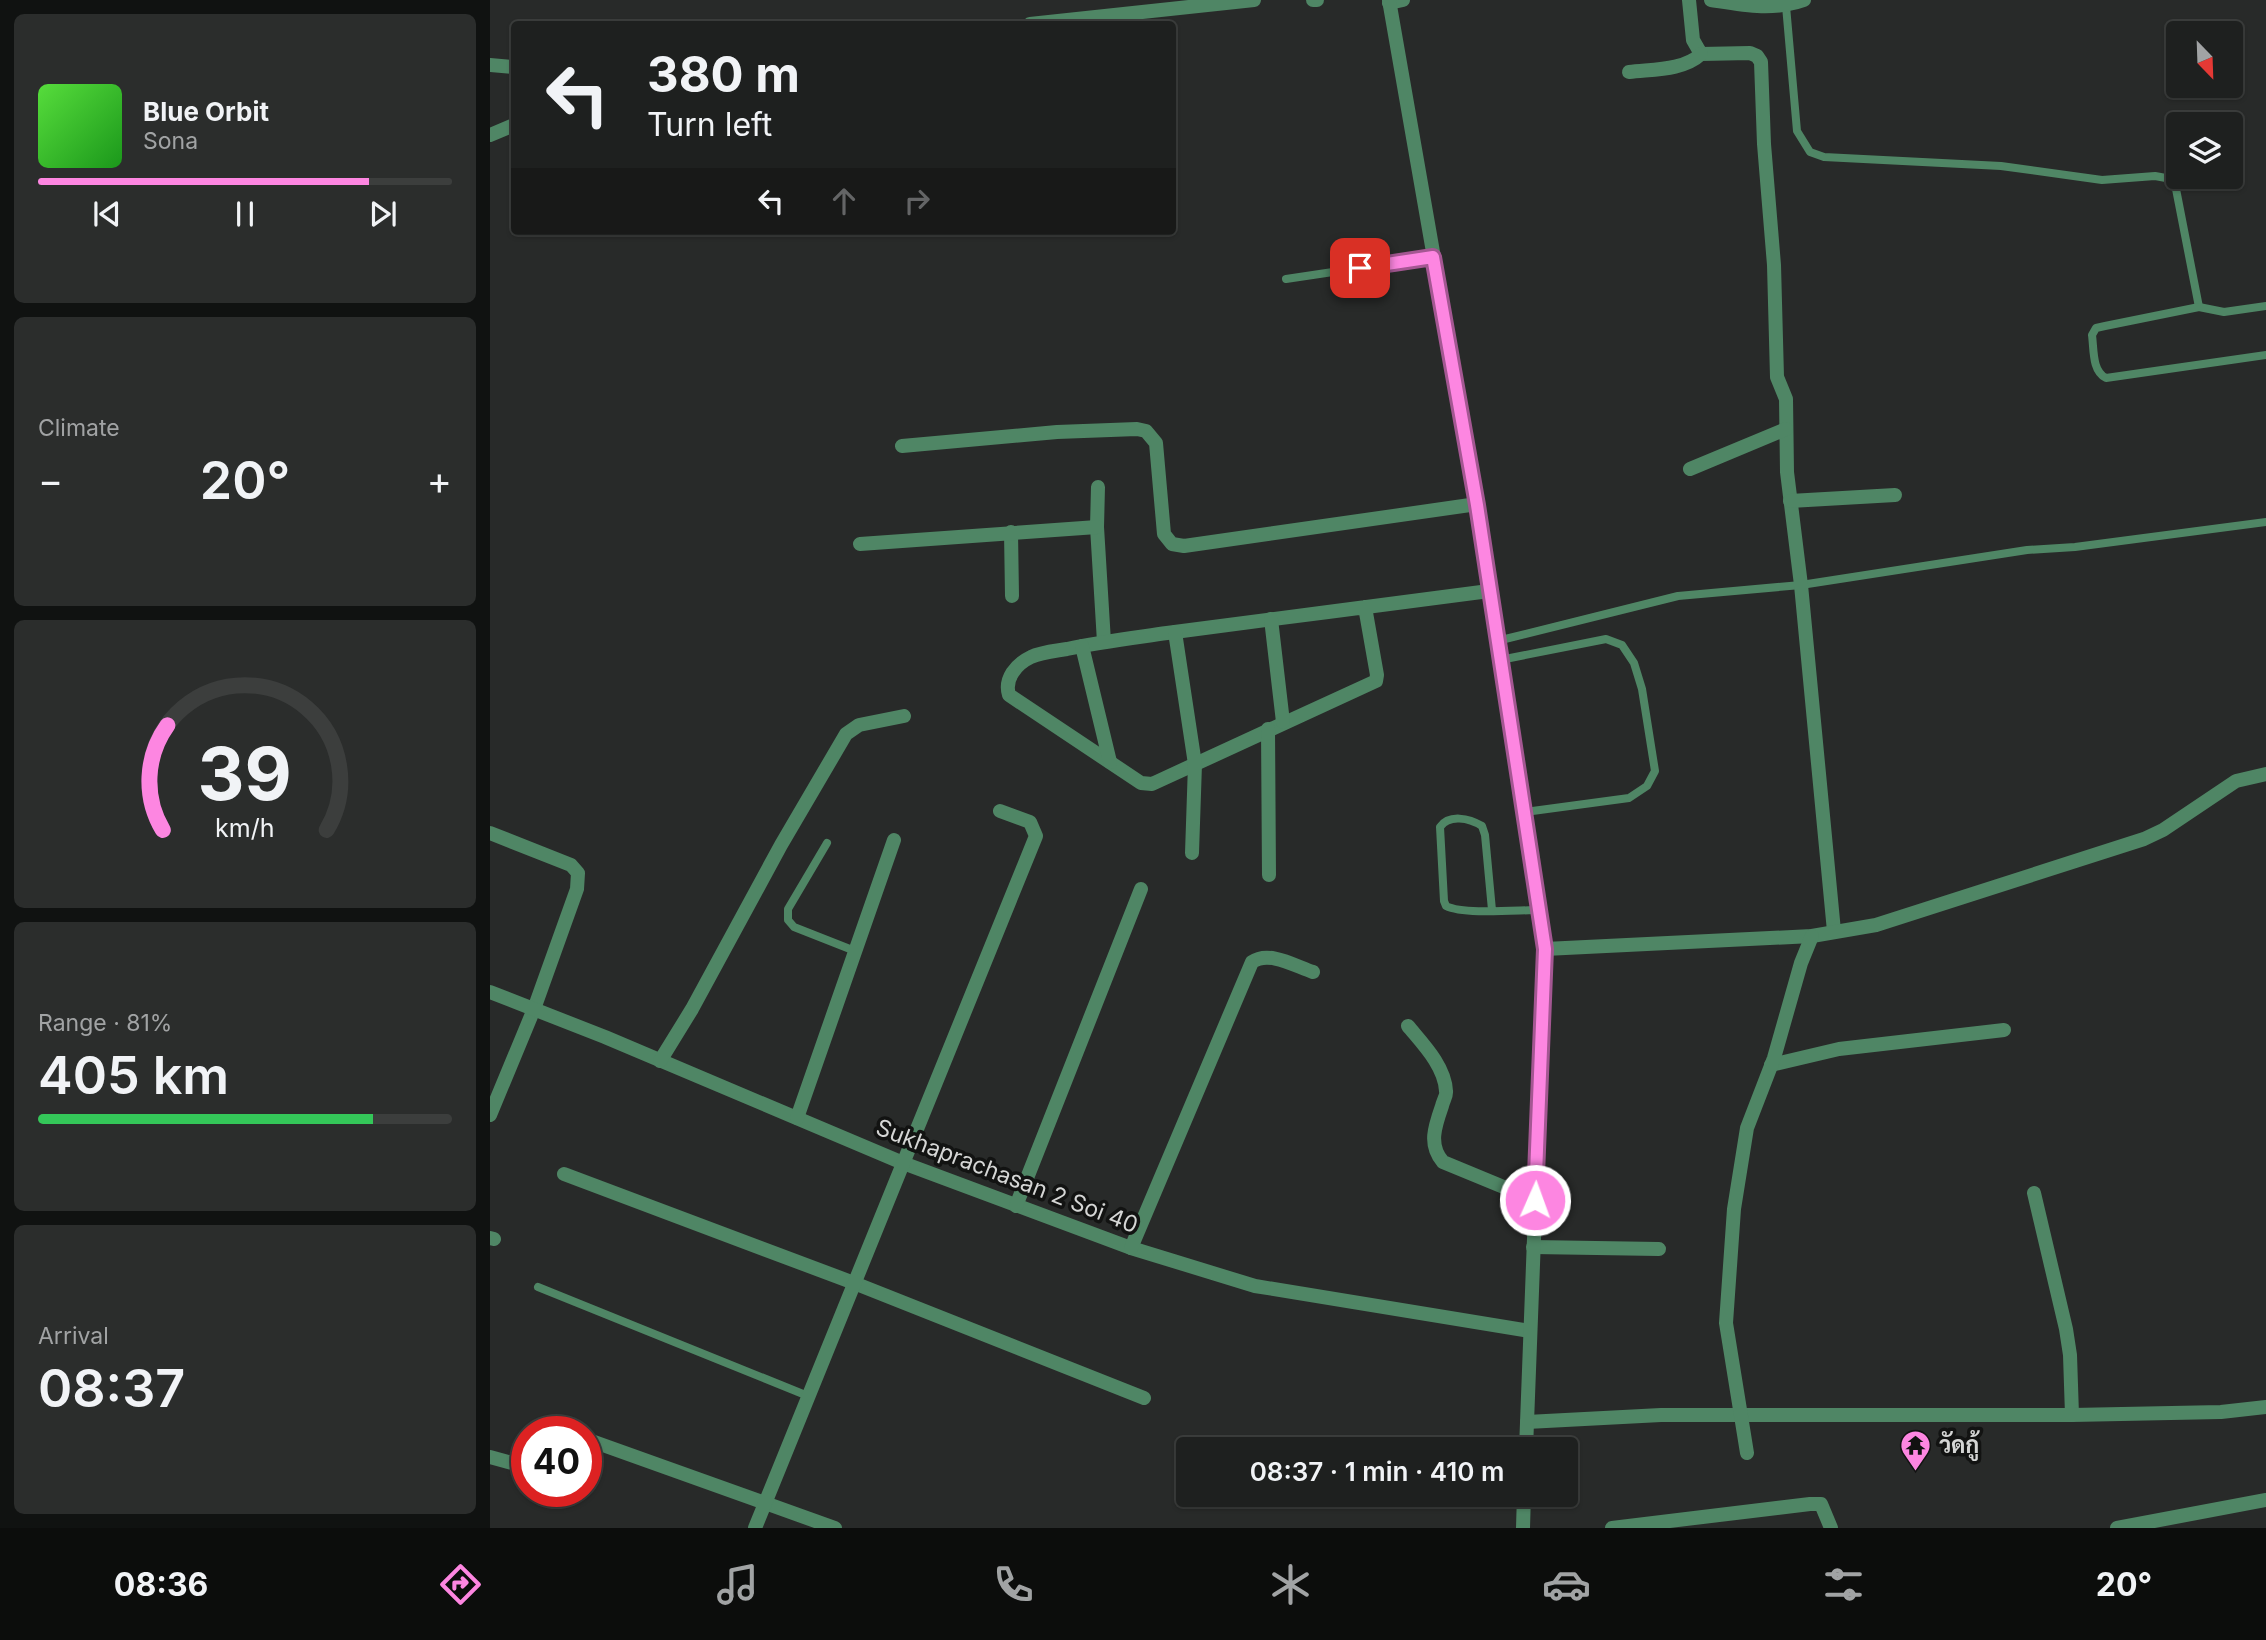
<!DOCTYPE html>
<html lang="en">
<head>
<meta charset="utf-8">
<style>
	:root { --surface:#1e201f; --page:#2b2d2c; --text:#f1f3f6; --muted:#a1a3a4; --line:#3c3e3d; --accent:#fd86e1 }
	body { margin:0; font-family:Inter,Sarabun,sans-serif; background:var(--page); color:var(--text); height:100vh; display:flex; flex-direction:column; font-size:26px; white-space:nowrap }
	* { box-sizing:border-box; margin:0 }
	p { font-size:23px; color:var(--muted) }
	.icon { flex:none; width:38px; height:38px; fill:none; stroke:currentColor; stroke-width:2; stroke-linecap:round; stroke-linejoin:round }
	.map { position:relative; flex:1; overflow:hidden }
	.details { display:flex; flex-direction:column; gap:14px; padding:14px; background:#101211; width:490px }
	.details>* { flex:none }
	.guide { position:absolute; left:21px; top:21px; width:665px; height:214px; border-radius:7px; box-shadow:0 2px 5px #0004,0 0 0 2px var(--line); background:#1e201f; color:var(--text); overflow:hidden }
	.needle { width:46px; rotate:157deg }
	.buttons { position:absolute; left:1676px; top:21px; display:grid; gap:14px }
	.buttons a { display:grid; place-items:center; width:77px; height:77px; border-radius:7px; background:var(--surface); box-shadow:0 2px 5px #0004,0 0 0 2px var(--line); font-size:35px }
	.speed { position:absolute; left:21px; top:1416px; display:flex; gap:14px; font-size:35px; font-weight:700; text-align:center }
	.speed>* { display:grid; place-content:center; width:91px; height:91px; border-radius:50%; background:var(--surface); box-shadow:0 2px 5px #0004,0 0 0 2px var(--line); line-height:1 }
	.speed .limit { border:10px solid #d22; background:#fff; color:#111 }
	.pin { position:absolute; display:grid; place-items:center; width:60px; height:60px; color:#fff; margin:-30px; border-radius:14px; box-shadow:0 4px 10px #0006 }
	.me { position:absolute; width:77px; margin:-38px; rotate:2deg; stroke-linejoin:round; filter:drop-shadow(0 0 5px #0008) }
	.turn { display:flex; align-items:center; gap:24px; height:147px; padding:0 21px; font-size:32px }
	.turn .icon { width:91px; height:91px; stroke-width:2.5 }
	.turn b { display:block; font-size:49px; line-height:60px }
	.lanes { display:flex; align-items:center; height:66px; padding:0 21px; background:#0003; justify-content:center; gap:35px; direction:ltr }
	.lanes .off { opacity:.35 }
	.big { font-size:52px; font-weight:600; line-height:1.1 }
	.details .tile { flex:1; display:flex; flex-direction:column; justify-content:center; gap:10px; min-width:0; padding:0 24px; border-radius:10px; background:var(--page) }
	.details .dial { align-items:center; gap:0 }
	.dial svg { height:182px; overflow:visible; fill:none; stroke:var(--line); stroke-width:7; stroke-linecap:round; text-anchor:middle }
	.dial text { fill:var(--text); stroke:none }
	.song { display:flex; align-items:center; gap:21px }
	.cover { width:84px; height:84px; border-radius:10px; background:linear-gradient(135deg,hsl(110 70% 55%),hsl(120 70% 35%)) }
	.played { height:7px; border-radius:4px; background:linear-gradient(90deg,var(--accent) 80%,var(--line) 80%) }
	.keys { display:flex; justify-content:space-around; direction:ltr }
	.heat { display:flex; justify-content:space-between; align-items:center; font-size:38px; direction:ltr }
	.charge { height:10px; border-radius:5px; background:linear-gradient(90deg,#34c759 81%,var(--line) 0) }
	.trip { position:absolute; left:686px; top:1437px; width:402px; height:70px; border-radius:7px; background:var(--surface); box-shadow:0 2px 5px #0004,0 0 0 2px var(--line); font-weight:600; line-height:70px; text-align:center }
	.tabs { display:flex; height:112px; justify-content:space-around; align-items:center; background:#0c0d0c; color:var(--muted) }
	.tabs .icon { width:49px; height:49px }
	.tabs .selected { color:var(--accent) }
	.tabs b { font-size:32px; color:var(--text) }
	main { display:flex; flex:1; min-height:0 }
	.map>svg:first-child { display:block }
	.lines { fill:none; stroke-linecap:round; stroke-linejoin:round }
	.service { stroke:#4f8665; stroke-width:8 }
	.minor { stroke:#4f8665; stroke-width:14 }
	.tertiary { stroke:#4f8665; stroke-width:14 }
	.route-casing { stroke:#a45792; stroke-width:18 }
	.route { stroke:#fd86e1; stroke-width:12 }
	.labels { text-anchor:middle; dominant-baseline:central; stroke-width:7; stroke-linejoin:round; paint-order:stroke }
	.street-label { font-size:23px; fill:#d5d6d5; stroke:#121312 }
	.poi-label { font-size:23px; font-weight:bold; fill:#d5d6d5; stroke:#121312; text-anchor:start }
</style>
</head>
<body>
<main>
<section class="details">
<div class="tile">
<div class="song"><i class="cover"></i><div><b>Blue Orbit</b><p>Sona</p></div></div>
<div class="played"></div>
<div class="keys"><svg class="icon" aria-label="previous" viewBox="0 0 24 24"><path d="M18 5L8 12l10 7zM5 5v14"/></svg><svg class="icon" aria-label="pause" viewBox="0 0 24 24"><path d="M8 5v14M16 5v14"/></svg><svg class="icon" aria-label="next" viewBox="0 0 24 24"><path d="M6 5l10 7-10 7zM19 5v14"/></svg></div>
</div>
<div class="tile"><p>Climate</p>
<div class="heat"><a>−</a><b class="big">20°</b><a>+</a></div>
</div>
<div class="tile dial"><svg viewBox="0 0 100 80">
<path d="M14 69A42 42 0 1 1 86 69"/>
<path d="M14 69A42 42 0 0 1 16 23" stroke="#fd86e1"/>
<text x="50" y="56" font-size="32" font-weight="700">39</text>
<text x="50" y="72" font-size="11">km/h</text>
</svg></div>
<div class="tile"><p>Range · 81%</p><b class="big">405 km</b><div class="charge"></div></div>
<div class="tile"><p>Arrival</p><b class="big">08:37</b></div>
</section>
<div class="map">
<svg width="1776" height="1528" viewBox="0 0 1776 1528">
	<rect width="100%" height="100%" fill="#282a29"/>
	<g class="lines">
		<g class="service">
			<path d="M1296,6L1307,131L1320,152L1334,157L1511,166L1612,180L1665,176L1676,178L1686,189L1709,307"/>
			<path d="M796,279L943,257"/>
			<path d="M1776,306L1734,312L1709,307L1615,326L1606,328L1602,335C1604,350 1602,371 1616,378L1776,355"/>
			<path d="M1007,641L1188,596L1311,585L1537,550L1585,547L1776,522"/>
			<path d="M1010,660L1116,639L1132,645L1144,663L1152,689L1165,771L1157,786L1139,798L1035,812"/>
			<path d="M337,843L298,909V920L304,927L365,951"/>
			<path d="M1002,910L995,835L992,826C979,818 959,814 950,827L954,901L956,906C974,915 1027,910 1049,910"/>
			<path d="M48,1287L318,1396"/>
		</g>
		<g class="minor">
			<path d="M823,0H827"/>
			<path d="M1199,0L1203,40L1211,54L1260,53L1267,56L1271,62L1274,144L1284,265L1287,377L1296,399L1297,472L1311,585L1344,931"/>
			<path d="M1221,0C1253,5 1283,11 1314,0"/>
			<path d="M899,3L913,0"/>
			<path d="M540,24L764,0"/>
			<path d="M0,65L24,67"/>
			<path d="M1139,72C1162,69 1193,71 1211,54"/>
			<path d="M0,135L24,125"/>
			<path d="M412,446L567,432L647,429L656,431L666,443L674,534L682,544L694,546L987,504"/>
			<path d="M1200,469L1296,429"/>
			<path d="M608,487L607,527L614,642"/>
			<path d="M1300,501L1405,495"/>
			<path d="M521,532L522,596"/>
			<path d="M370,544L607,527"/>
			<path d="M875,607L887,675L886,681L662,784L651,783L519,695C514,679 526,664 541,657C551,652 565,651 577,649C610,642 643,638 677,633C784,619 892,605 999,591"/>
			<path d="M781,619L793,722"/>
			<path d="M685,632L705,764L702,853"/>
			<path d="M592,646L620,762"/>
			<path d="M778,729L779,875"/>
			<path d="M0,833L81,865L88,873L87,889L44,1009L0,1115"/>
			<path d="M1055,949L1322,936L1386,925L1654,839L1673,830L1746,781L1776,774"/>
			<path d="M0,992L115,1037L413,1163L641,1248L765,1286L1040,1331"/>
			<path d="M918,1026C932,1043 955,1066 956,1091C957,1095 953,1101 952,1106C945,1126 938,1145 953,1162L1045,1200"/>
			<path d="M170,1061L202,1009L291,845L356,734L369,725L414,716"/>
			<path d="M1281,1065L1349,1049L1514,1030"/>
			<path d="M307,1118L404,840"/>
			<path d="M74,1174L364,1283L654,1398"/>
			<path d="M1544,1193L1576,1329L1580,1355L1582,1415"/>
			<path d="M526,1206L651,889"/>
			<path d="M0,1238L4,1239"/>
			<path d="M1043,1247L1169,1249"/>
			<path d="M641,1248L762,962C779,950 805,966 823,972"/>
			<path d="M1037,1422L1171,1415H1582L1731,1412L1776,1407"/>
			<path d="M77,1431V1432"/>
			<path d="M96,1439L345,1528"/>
			<path d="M1257,1453L1236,1323L1244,1209L1257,1128L1284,1058L1311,963L1322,936"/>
			<path d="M0,1457L37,1467"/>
			<path d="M265,1528L546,836L540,822L510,811"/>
			<path d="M1122,1528L1320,1504H1331L1341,1528"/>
			<path d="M1627,1528L1776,1500"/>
		</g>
		<g class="tertiary">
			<path d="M899,0L987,504L1055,949L1036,1449"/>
			<path d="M1033,1528L1034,1494"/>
		</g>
	</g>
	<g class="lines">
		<defs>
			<path id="route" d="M870,268L943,257L987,505L1055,949L1045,1200"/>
		</defs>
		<use href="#route" class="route-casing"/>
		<use href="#route" class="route"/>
	</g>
	<defs>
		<symbol id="temple-pin" viewBox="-11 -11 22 30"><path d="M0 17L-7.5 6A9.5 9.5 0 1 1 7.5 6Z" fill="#fd86e1" stroke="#121312"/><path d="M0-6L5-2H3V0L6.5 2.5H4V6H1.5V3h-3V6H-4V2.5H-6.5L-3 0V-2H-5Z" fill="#111"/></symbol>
	</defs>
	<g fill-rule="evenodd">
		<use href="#temple-pin" x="1408" y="1428" width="35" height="47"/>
	</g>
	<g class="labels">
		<g class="street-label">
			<text transform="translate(517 1176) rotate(21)">Sukhaprachasan 2 Soi 40</text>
		</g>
		<g class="poi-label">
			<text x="1449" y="1445">วัดกู้</text>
		</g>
	</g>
</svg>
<div class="buttons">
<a><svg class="needle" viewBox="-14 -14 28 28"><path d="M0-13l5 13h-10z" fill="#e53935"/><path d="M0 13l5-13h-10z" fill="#a1a3a4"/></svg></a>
<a><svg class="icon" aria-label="layers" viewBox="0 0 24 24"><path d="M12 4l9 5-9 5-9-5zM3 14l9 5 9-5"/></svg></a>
</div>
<div class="speed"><div class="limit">40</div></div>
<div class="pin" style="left:870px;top:268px;background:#d93025"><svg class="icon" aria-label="arrive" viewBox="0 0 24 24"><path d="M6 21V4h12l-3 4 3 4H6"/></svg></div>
<svg class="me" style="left:1045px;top:1200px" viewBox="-20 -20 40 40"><circle r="17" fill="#fd86e1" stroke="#fff" stroke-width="3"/><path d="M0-11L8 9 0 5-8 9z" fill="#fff"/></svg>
<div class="trip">08:37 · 1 min · 410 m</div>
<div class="guide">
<div class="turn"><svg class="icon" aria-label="left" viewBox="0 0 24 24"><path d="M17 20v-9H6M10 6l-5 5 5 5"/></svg><div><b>380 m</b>Turn left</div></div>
<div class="lanes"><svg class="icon" aria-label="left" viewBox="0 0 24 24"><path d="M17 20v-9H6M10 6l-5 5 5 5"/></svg><svg class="icon off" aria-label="ahead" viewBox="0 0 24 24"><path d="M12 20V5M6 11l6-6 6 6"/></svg><svg class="icon off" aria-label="right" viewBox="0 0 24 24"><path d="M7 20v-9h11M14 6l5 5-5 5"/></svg></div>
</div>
</div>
</main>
<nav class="tabs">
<b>08:36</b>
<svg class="icon selected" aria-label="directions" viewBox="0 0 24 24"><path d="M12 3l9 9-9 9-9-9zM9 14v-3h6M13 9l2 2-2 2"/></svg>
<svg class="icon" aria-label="music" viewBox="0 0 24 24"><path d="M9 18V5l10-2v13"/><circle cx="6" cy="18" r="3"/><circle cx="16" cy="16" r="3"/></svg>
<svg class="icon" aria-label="phone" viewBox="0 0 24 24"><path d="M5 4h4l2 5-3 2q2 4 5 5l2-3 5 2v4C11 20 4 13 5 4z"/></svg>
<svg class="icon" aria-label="climate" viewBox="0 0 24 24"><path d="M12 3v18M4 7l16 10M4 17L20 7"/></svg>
<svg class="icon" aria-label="car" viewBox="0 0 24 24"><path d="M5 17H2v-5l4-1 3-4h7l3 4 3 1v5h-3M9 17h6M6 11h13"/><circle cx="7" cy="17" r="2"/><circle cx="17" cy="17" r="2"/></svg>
<svg class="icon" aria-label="filters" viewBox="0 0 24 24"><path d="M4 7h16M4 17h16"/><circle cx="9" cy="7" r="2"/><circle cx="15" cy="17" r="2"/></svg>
<b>20°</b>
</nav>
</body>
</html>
